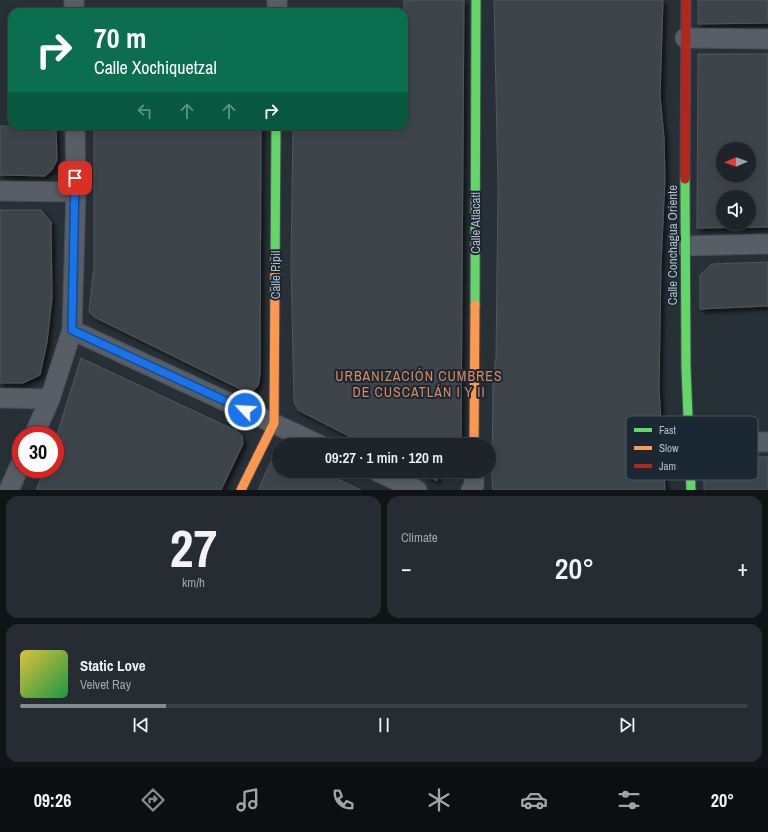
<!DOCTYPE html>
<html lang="en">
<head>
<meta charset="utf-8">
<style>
	:root { --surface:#1e2429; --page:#262c31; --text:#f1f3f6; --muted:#a1a4a8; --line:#3c4146; --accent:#828c96 }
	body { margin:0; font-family:"Archivo Narrow",sans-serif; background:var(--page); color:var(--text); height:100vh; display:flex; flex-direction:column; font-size:15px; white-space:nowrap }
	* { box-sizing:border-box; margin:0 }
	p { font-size:13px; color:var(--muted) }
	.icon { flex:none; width:22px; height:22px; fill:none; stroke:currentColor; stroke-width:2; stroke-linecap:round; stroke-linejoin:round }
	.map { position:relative; height:490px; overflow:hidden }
	.side { display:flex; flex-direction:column; gap:6px; padding:6px; background:#101417; flex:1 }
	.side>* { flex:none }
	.banner { position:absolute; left:8px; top:8px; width:400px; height:122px; border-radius:12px; box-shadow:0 2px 10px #0003,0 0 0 1px var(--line); background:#0b6e4f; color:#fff; overflow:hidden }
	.needle { width:26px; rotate:268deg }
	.tools { position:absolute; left:716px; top:142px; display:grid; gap:8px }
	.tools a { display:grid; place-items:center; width:40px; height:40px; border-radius:50%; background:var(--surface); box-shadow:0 2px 10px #0003,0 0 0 1px var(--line); font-size:20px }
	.speed { position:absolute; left:12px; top:426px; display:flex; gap:8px; font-size:20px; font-weight:700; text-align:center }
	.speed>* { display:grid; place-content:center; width:52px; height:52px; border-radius:50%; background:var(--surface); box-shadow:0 2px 10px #0003,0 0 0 1px var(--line); line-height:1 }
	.speed .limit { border:6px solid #d22; background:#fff; color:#111 }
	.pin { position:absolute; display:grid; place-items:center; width:34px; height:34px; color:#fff; margin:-17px; border-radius:8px; box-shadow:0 2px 6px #0006 }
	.me { position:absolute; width:44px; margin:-22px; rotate:295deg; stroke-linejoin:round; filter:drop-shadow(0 0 3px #0008) }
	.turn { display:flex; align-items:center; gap:14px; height:84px; padding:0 20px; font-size:18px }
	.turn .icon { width:52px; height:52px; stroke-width:2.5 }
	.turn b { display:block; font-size:28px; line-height:34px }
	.lanes { display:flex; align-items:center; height:38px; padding:0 20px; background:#0003; justify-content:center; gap:20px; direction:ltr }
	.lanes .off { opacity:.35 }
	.big { font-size:30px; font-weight:600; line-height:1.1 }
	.side .card { flex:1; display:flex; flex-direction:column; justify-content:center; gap:6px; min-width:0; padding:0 14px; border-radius:12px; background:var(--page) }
	.side .dial { align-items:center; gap:0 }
	.dial b { font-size:52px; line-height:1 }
	.song { display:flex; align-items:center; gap:12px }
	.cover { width:48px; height:48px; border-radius:6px; background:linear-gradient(135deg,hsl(50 70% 55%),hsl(140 70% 35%)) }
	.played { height:4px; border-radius:2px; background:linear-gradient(90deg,var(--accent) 20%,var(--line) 20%) }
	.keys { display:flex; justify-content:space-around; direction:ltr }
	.heat { display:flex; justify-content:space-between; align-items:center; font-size:22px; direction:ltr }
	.side .tiles { flex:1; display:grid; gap:6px; grid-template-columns:1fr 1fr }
	.card:last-child { grid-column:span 2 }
	.trip { position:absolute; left:272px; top:438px; width:224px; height:40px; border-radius:20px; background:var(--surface); box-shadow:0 2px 10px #0003,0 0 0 1px var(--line); font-weight:600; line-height:40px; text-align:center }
	.tabs { display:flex; height:64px; justify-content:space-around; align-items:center; background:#0c0e10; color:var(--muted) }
	.tabs .icon { width:28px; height:28px }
	.tabs .on { color:var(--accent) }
	.tabs b { font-size:18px; color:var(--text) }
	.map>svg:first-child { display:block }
	.building { fill:#3d444b; stroke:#50585f; fill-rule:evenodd; filter:url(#shadow) }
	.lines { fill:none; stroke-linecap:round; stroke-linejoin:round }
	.street-casing { stroke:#464d54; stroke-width:21 }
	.fast-casing { stroke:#464d54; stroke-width:11 }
	.slow-casing { stroke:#464d54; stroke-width:11 }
	.jam-casing { stroke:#464d54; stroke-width:11 }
	.street { stroke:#585e65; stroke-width:19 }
	.fast { stroke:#63d668; stroke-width:9 }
	.slow { stroke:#ff974d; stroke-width:9 }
	.jam { stroke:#b3261e; stroke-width:9 }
	.route-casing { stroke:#114b97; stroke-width:10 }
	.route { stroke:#1a73e8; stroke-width:7 }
	.labels { text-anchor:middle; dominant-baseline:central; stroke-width:4; stroke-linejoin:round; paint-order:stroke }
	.street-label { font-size:13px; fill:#b2bdc9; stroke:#1b2732 }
	.neighbourhood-label { font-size:14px; letter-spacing:1px; fill:#d8885e; stroke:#1b2732 }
	.key { fill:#1b2732; stroke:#48545f; stroke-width:1 }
	.key-label { font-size:11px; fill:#b2bdc9 }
</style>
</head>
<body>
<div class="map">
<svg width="768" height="490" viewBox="0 0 768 490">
	<defs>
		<filter id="shadow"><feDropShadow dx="3.5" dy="3.5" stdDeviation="2" flood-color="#0009"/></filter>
	</defs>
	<rect width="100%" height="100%" fill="#283037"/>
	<g class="building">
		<path d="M404,0H464L461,438H436L437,445H366L298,410L294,402L291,264L293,126H404Z"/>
		<path d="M494,0H663L660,96L664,137L665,180L661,264L659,389L665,490H493L492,480L493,380H495V361H496L498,187Z"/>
		<path d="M698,0H768V23L698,24Z"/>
		<path d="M698,54H768V227L697,228ZM723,149H749V175H723ZM723,197H749V223H723Z"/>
		<path d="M0,126H56L57,160L52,170L45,176L0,175Z"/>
		<path d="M94,126H261L260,375L258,386L254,390L247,391L240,389L94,317L89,312L94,266Z"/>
		<path d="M0,210H41L51,222L52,298L47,342L40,375L23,383H0Z"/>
		<path d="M768,262V306L700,309V275L712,264Z"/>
		<path d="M81,358L237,431L242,436L243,444L221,490H36L45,469H55V441Z"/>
		<path d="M279,444V471H320L361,490H258Z"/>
		<path d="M704,456L768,457V490H704Z"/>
		<path d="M419,471H437V481Z"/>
	</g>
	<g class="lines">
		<defs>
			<g id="street">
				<path d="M74,0V12"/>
				<path d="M277,12V0"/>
				<path d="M685,38L768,39"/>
				<path d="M0,191L76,192"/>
				<path d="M684,246L768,244"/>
				<path d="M72,330L320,445"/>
				<path d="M0,398L50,399"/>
				<path d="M34,435L50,399L72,330L76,192L75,126"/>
				<path d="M688,440L768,442"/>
				<path d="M376,471L417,490"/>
				<path d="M9,490L21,463"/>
				<path d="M471,490L474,485V471"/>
			</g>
			<g id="fast">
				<path d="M685,179L686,368L691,490"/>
				<path d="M275,270L276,126"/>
				<path d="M475,305L476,0"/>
			</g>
			<g id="slow">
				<path d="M474,445L475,305"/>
				<path d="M241,490L274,423L275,270"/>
			</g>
			<path id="jam" d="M685,179L686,0"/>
		</defs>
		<use href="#street" class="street-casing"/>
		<use href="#fast" class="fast-casing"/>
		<use href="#slow" class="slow-casing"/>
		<use href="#jam" class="jam-casing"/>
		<use href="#street" class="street"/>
		<use href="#fast" class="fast"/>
		<use href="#slow" class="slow"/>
		<use href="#jam" class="jam"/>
	</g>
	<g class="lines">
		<defs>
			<path id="route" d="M75,178L72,330L245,410"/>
		</defs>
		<use href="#route" class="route-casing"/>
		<use href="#route" class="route"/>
	</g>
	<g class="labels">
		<g class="street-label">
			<text transform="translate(475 223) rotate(-90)">Calle Atlacatl</text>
			<text transform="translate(672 245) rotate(-90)">Calle Conchagua Oriente</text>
			<text transform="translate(275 275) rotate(-90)">Calle Pipil</text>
		</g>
		<g class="neighbourhood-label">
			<text x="419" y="376">URBANIZACIÓN CUMBRES<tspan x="419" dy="16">DE CUSCATLÁN I Y II</tspan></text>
		</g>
	</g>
	<rect x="626" y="416" width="132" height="64" rx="6" class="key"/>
	<rect x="634" y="428" width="18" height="4" fill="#63d668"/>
	<rect x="634" y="446" width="18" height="4" fill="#ff974d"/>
	<rect x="634" y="464" width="18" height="4" fill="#b3261e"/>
	<g class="key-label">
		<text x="659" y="434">Fast</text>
		<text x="659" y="452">Slow</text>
		<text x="659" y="470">Jam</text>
	</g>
</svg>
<div class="tools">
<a><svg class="needle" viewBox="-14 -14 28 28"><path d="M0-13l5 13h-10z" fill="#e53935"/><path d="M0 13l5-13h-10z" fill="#a1a4a8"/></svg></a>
<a><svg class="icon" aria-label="sound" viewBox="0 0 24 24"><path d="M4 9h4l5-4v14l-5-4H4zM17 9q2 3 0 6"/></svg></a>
</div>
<div class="speed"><div class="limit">30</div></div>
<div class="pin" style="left:75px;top:178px;background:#d93025"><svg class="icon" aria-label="arrive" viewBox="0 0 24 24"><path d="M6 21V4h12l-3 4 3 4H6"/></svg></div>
<svg class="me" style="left:245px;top:410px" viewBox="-20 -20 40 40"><circle r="17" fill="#1a73e8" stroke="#fff" stroke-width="3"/><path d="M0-11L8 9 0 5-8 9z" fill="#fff"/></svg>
<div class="trip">09:27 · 1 min · 120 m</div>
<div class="banner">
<div class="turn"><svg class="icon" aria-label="right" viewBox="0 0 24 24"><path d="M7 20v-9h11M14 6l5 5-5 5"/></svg><div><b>70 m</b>Calle Xochiquetzal</div></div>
<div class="lanes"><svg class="icon off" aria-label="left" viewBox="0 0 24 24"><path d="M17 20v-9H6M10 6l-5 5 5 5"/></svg><svg class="icon off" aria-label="ahead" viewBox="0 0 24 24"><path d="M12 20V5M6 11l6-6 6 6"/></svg><svg class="icon off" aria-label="ahead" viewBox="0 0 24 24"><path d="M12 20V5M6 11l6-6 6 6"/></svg><svg class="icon" aria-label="right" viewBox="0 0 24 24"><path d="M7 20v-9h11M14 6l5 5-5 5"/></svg></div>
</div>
</div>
<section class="side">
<div class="tiles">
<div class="card dial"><b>27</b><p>km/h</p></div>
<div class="card"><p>Climate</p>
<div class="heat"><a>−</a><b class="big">20°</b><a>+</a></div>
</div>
<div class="card">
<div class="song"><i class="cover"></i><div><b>Static Love</b><p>Velvet Ray</p></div></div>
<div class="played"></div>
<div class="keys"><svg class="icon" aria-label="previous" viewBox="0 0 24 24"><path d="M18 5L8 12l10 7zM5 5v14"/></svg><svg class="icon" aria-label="pause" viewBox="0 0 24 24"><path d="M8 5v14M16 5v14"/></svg><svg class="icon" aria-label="next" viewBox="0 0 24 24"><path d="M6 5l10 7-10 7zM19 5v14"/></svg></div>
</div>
</div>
</section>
<nav class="tabs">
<b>09:26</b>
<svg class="icon on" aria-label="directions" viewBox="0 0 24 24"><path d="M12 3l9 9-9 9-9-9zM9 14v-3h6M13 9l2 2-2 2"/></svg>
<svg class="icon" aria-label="music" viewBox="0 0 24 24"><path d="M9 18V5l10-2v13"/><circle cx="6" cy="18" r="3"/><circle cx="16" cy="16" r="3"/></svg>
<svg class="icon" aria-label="phone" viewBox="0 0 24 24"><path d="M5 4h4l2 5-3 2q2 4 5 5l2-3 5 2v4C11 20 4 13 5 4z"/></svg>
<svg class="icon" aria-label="climate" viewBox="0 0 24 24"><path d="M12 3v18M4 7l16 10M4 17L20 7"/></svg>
<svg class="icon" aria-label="car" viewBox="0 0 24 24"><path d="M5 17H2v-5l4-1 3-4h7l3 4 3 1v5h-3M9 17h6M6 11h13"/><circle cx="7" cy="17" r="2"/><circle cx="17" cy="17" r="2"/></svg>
<svg class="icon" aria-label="filters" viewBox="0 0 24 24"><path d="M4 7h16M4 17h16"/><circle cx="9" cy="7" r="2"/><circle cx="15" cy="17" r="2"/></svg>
<b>20°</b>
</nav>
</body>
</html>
